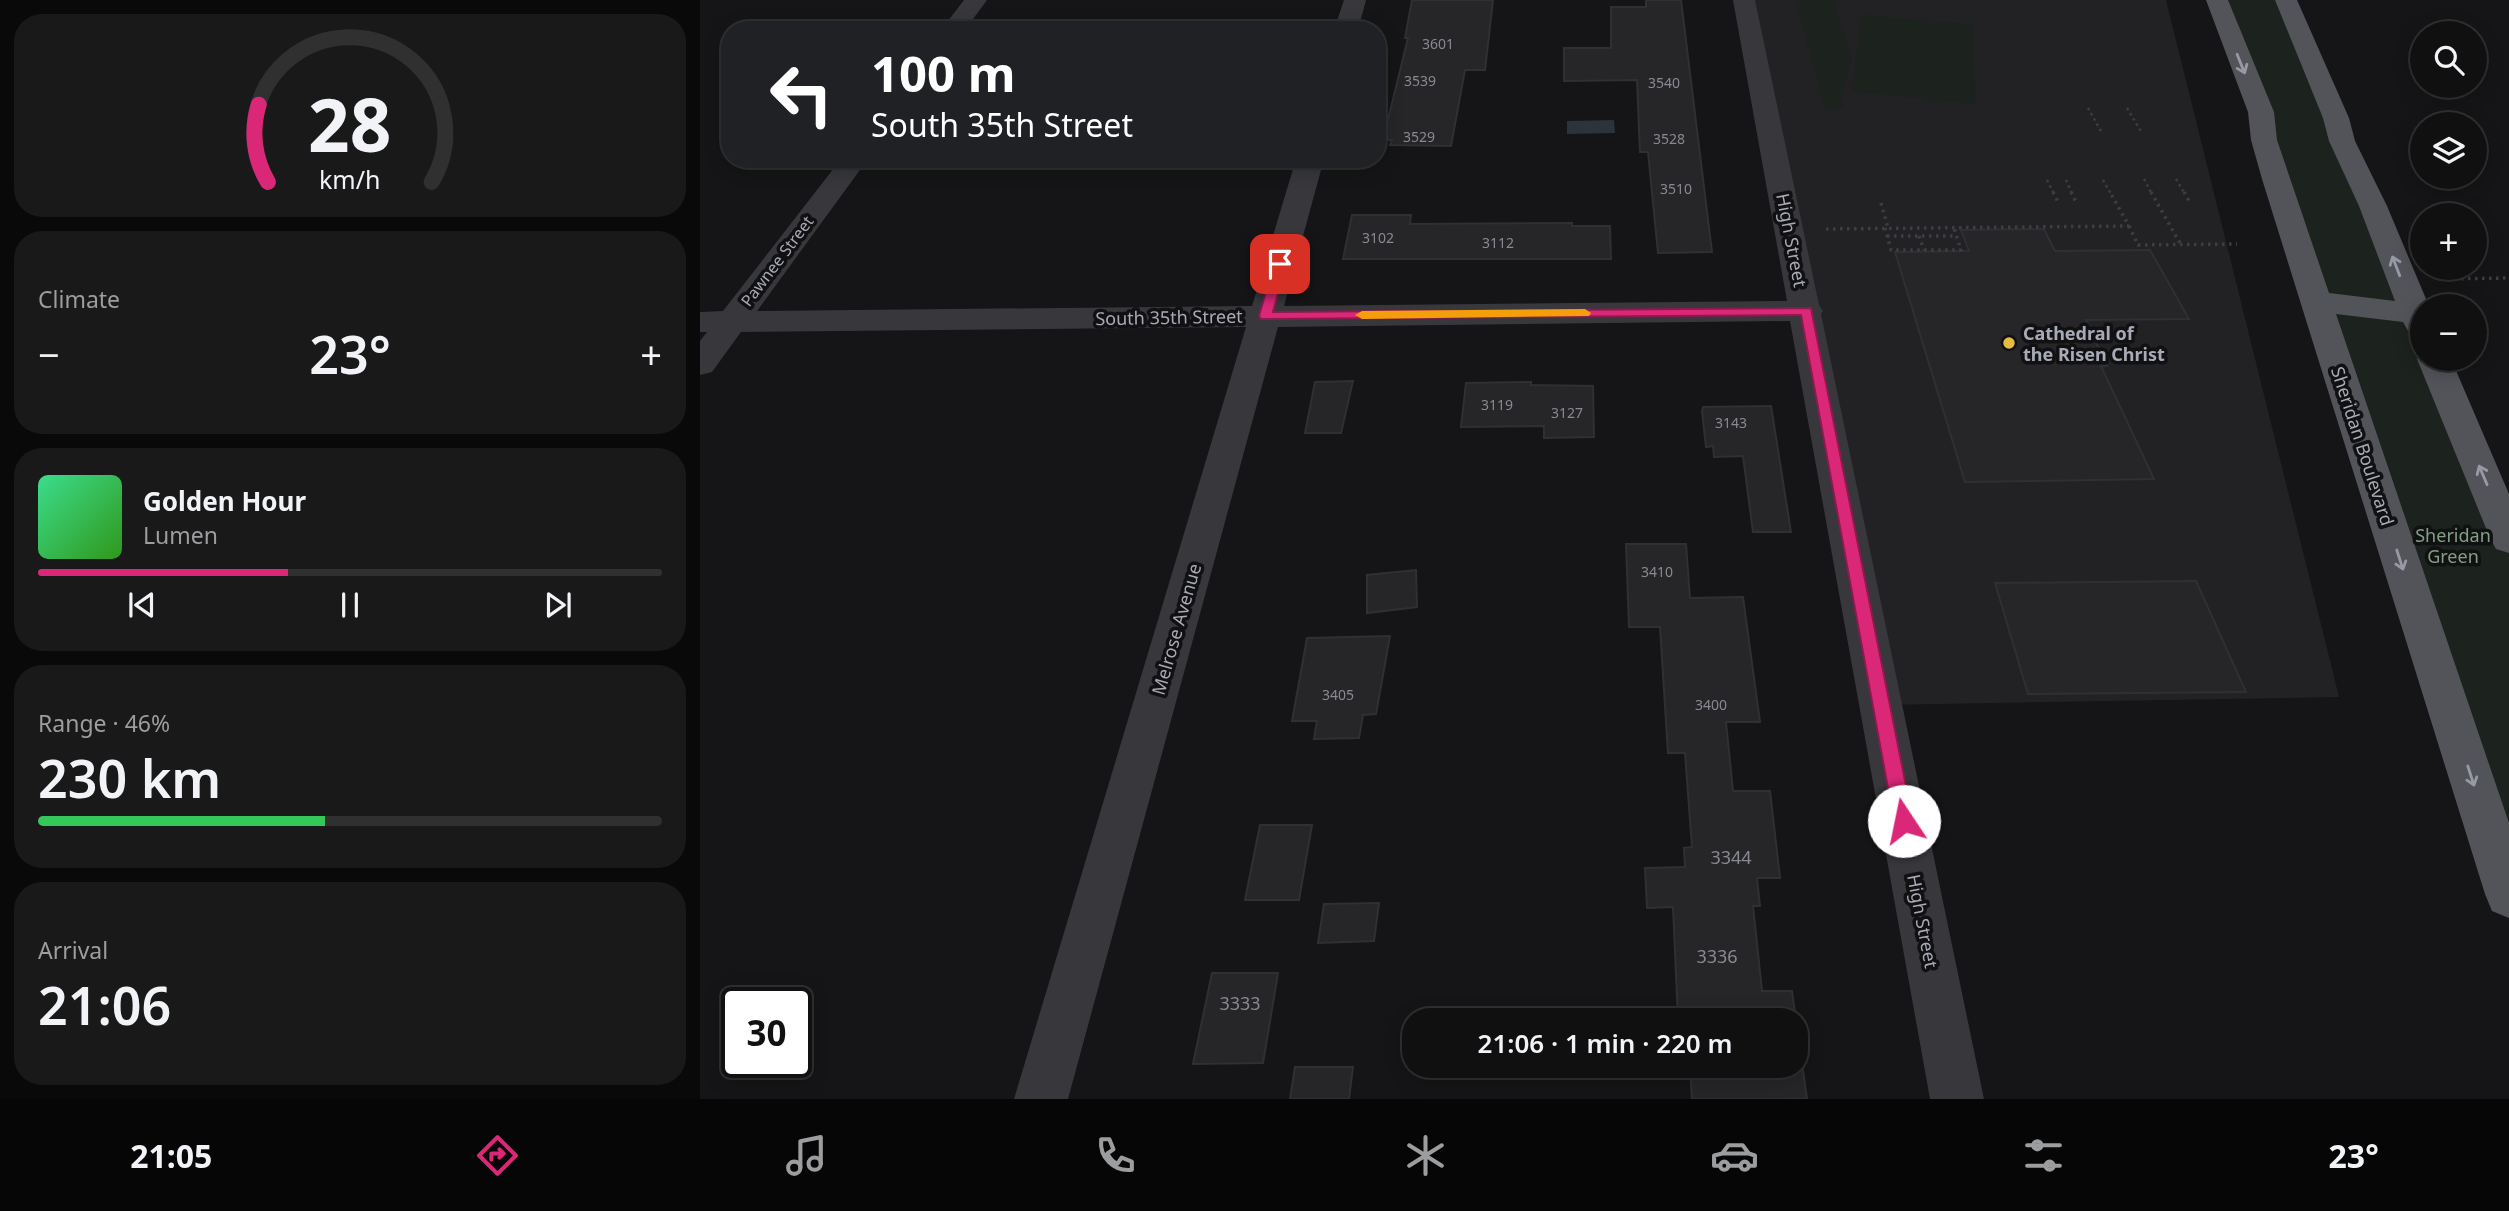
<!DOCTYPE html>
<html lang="en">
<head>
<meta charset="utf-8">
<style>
	:root { --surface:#101011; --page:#19191a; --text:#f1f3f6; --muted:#9c9d9f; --line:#303031; --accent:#db2777 }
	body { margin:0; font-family:"Noto Sans",sans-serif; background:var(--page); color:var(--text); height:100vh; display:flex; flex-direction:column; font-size:26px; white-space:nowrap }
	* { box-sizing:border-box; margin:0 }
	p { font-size:23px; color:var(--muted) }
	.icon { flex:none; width:38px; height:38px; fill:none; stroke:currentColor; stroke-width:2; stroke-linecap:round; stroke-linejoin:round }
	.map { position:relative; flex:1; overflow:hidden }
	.sheet { display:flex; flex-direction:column; gap:14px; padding:14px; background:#090909; width:700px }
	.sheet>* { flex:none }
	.hud { position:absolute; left:21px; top:21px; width:665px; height:147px; border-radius:28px; box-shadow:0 4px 18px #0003,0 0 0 2px var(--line); background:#202124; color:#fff; overflow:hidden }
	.fabs { position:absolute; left:1710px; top:21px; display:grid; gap:14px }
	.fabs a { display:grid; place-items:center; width:77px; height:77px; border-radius:50%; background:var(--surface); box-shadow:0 4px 18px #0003,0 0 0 2px var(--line); font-size:35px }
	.speed { position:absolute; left:21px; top:987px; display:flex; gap:14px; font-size:35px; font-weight:700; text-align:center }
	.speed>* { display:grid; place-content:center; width:91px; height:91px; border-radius:50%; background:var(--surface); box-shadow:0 4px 18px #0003,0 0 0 2px var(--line); line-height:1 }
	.speed .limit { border:4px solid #111; border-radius:10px; background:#fff; color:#111 }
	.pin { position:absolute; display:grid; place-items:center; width:60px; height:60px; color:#fff; margin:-30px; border-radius:14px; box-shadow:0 4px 10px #0006 }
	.me { position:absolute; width:77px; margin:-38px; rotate:349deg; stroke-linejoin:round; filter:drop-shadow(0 0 5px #0008) }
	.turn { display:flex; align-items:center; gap:24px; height:147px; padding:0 35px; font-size:32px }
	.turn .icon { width:91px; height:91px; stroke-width:2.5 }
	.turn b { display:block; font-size:49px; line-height:60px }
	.big { font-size:52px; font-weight:600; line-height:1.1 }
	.sheet .tile { flex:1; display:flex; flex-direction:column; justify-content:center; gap:10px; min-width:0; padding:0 24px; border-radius:28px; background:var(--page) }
	.sheet .dial { align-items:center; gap:0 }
	.dial svg { height:182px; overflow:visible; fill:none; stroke:var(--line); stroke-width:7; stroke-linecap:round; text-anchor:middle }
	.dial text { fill:var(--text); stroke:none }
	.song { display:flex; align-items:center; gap:21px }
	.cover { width:84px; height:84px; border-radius:10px; background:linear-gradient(135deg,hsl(150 70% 55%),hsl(110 70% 35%)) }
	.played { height:7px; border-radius:4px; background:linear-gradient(90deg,var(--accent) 40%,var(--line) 40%) }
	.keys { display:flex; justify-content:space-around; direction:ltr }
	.heat { display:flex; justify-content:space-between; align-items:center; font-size:38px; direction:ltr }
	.charge { height:10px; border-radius:5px; background:linear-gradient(90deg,#34c759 46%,var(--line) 0) }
	.trip { position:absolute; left:702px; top:1008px; width:406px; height:70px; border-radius:28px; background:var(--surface); box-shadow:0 4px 18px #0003,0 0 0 2px var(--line); font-weight:600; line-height:70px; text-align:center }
	.tab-bar { display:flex; height:112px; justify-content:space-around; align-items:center; background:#060607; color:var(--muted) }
	.tab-bar .icon { width:49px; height:49px }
	.tab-bar .current { color:var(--accent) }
	.tab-bar b { font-size:32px; color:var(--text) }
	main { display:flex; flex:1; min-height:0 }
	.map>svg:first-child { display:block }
	.built { fill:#222124 }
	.green { fill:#1c221d }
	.water { fill:#2c333a }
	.building { fill:#262528; stroke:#302f33; stroke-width:2 }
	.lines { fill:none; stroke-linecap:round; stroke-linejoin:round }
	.path-far1 { stroke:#3d3e43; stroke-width:2.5; stroke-dasharray:2.5 3.5; stroke-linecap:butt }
	.path { stroke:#3d3e43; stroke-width:3.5; stroke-dasharray:2.5 4.5; stroke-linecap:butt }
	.minor { fill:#37373c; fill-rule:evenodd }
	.major { fill:#53545a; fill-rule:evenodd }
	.oneway { stroke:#979aa4 }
	.route { fill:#db2777; stroke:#8e194d; stroke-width:2 }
	.slow { fill:#f59e0b }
	.poi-dot { fill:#e4bc41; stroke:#111012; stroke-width:2.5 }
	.labels { text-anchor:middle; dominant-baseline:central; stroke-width:7; stroke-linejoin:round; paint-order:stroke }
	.number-label { font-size:14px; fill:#888a92 }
	.far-street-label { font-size:16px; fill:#a8abb6; stroke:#111012 }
	.street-label { font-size:18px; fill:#a8abb6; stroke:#111012 }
	.poi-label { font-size:18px; font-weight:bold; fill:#a8abb6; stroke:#111012; text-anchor:start }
	.park-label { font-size:18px; fill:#81a085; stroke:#111012 }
	.near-number-label { font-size:18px; fill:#888a92 }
</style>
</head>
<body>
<main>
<section class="sheet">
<div class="tile dial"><svg viewBox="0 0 100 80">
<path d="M14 69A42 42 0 1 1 86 69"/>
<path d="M14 69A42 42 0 0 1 10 35" stroke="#db2777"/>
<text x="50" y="56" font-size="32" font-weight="700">28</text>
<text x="50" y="72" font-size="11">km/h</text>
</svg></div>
<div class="tile"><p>Climate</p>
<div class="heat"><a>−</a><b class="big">23°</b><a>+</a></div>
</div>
<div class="tile">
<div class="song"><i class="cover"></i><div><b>Golden Hour</b><p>Lumen</p></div></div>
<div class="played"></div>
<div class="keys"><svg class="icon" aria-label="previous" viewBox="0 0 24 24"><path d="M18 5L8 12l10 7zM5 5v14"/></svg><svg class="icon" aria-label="pause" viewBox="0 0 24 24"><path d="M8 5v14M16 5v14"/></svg><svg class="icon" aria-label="next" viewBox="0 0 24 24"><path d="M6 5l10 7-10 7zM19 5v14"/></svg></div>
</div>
<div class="tile"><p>Range · 46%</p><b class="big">230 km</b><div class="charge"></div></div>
<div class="tile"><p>Arrival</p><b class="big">21:06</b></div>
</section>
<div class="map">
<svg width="1809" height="1099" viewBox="0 0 1809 1099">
	<rect width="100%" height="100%" fill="#151517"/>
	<path class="built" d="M1044,0H1466L1639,697L1181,705Z"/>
	<g class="green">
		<path d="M1096,0H1134L1152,57L1141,100L1144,108H1126L1123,103Z"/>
		<path d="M1518,0H1586L1722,329V359H1734L1809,538V894Z"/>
		<path d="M1161,15L1274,25L1275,104L1152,91Z"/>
	</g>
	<path class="water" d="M914,120L915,133L867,134V121Z"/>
	<g class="building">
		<path d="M712,0H793L785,70H765L751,146L690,145L692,140H683L708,38H705Z"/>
		<path d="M948,0H981L1012,252L958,253L948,152H940L937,80L864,81V48H911V7H946V1Z"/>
		<path d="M652,215H711L710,224L872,223V226H910L911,259H643Z"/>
		<path d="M1344,229L1355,251L1450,250L1489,319L1386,320L1407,366H1401L1454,479L1265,482L1195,252L1269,251L1261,230Z"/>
		<path d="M653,381L641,433H605L615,382Z"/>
		<path d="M831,382V385L893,386L894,437L844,438V426L761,427L766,383Z"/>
		<path d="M1071,406L1091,532H1053L1043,456L1014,457L1013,446L1006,447L1002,411L1003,407Z"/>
		<path d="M926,544H986L990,598L1043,597L1060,722H1026L1033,791H1070L1080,878H1057L1060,906H1053L1062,991H1092L1107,1099H992L990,1066H1096V1020H978L973,907L947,908L945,868L985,867L984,848L992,847L985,753H968L960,627H929Z"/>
		<path d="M716,570L717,607L667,613V575Z"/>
		<path d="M1496,581L1546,692L1328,694L1295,583Z"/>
		<path d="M690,636L676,714L663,715L659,738L614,739L617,721H592L607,638Z"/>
		<path d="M560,825H612L599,900H545Z"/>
		<path d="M679,903L674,941L618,943L624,904Z"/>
		<path d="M512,973H578L563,1063L493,1064Z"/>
		<path d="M595,1067H653L649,1099H590Z"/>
	</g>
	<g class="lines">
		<g class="path-far1">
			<path d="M1388,108L1402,133"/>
			<path d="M1427,108L1442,133"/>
			<path d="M1444,179L1452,194"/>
			<path d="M1476,179L1485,194"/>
			<path d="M1347,180L1354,194"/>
			<path d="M1366,180L1372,194"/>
			<path d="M1403,180L1411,194"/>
		</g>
		<g class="path">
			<path d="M1353,192L1358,202"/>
			<path d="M1371,192L1376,202"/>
			<path d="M1451,192L1481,245"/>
			<path d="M1484,192L1489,201"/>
			<path d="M1181,203L1188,228"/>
			<path d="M1429,226L1438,245L1537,244"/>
			<path d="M1185,228L1191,250H1261L1254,228"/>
			<path d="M1126,229L1429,226L1410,192"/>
			<path d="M1187,236H1256"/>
			<path d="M1219,236L1224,250"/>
			<path d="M1740,279L1809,278"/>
		</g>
		<g class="minor">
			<path d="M264,0H287L265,30H241Z"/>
			<path d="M644,0H666L658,30H634Z"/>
			<path d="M1033,0H1055L1119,305L1123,311L1121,314L1284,1099H1230L1090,321L578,327L368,1099H314L546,327L41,332L12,372L0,375V341L7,332H0V312L23,311L141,159H168L57,311L552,306L596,159H624L584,306L1087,301Z"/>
		</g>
		<g class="major">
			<path d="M1506,0H1528L1574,112L1577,140L1629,293L1695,301L1659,206L1629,141L1623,118L1575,0H1597L1649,118L1655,141L1687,206L1729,306H1722V340L1711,336L1703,322L1636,314L1809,823V918L1792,911L1785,894L1562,179L1551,140L1548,112Z"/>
			<path d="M1722,352V359H1751L1809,494V553L1796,549L1790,538L1717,359Z"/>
		</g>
	</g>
	<defs><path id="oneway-shaft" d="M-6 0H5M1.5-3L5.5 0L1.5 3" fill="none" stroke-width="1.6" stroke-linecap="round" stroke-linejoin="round" transform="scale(1.75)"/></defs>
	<g class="oneway">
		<use href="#oneway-shaft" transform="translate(1541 64) rotate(68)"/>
		<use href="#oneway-shaft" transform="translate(1696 266) rotate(-111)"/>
		<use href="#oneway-shaft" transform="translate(1783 475) rotate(-113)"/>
		<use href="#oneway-shaft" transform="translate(1700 560) rotate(72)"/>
		<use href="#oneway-shaft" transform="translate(1771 776) rotate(72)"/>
	</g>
	<path class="route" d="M580,260L586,264L573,312L1111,308L1213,821L1211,827L1204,830L1197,827L1194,821L1101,315L561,319L559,316L574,264Z"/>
	<path class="slow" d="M885,309L891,313L889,316L662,319L655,315L662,311Z"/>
	<circle class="poi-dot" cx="1309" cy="343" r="7"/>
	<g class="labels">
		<g class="number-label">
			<text x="738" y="43">3601</text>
			<text x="720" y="80">3539</text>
			<text x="964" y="82">3540</text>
			<text x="719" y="136">3529</text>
			<text x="969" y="138">3528</text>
			<text x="976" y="188">3510</text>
			<text x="678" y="237">3102</text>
			<text x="798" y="242">3112</text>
			<text x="797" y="404">3119</text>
			<text x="867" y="412">3127</text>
			<text x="1031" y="422">3143</text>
			<text x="957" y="571">3410</text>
			<text x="638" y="694">3405</text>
			<text x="1011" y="704">3400</text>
		</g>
		<g class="far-street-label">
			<text transform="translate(77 261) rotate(-53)">Pawnee Street</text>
		</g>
		<g class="street-label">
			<text transform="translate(1092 240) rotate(79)">High Street</text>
			<text transform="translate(469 317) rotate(-1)">South 35th Street</text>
			<text transform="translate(1663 446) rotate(72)">Sheridan Boulevard</text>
			<text transform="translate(476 629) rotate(-74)">Melrose Avenue</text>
			<text transform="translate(1223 921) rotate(79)">High Street</text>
		</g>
		<g class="poi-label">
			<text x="1323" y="333">Cathedral of<tspan x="1323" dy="21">the Risen Christ</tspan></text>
		</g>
		<g class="park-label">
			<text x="1753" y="535">Sheridan<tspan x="1753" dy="21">Green</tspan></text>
		</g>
		<g class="near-number-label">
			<text x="1031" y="857">3344</text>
			<text x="1017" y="956">3336</text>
			<text x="540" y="1003">3333</text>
		</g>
	</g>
</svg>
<div class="fabs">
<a><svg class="icon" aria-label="search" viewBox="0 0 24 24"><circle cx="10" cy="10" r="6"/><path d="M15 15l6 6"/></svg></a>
<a><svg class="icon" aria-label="layers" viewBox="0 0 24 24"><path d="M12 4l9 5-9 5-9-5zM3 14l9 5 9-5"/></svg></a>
<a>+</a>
<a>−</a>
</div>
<div class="speed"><div class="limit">30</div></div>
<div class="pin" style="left:580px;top:264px;background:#d93025"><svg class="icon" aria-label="arrive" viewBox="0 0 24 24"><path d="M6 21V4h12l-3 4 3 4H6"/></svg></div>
<svg class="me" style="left:1204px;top:821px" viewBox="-20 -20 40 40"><circle r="19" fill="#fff"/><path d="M0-13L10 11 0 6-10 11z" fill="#db2777"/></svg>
<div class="trip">21:06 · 1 min · 220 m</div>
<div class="hud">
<div class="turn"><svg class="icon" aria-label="left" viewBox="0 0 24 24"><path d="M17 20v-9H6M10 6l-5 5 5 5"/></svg><div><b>100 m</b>South 35th Street</div></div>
</div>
</div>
</main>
<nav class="tab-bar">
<b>21:05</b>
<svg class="icon current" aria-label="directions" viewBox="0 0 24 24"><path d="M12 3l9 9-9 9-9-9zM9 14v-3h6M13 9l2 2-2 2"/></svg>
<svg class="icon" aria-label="music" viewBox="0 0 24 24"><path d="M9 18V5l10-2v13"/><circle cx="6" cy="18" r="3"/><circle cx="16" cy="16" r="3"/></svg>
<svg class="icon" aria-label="phone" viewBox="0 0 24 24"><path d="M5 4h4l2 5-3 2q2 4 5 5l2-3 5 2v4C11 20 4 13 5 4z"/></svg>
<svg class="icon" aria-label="climate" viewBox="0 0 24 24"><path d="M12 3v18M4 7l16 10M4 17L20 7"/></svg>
<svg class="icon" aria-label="car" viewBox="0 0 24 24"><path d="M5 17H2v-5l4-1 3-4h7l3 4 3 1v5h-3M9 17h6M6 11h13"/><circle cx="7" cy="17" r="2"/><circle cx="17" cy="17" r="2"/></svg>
<svg class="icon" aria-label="filters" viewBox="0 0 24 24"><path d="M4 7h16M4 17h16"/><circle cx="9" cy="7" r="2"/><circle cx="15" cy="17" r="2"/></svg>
<b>23°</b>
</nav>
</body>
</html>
